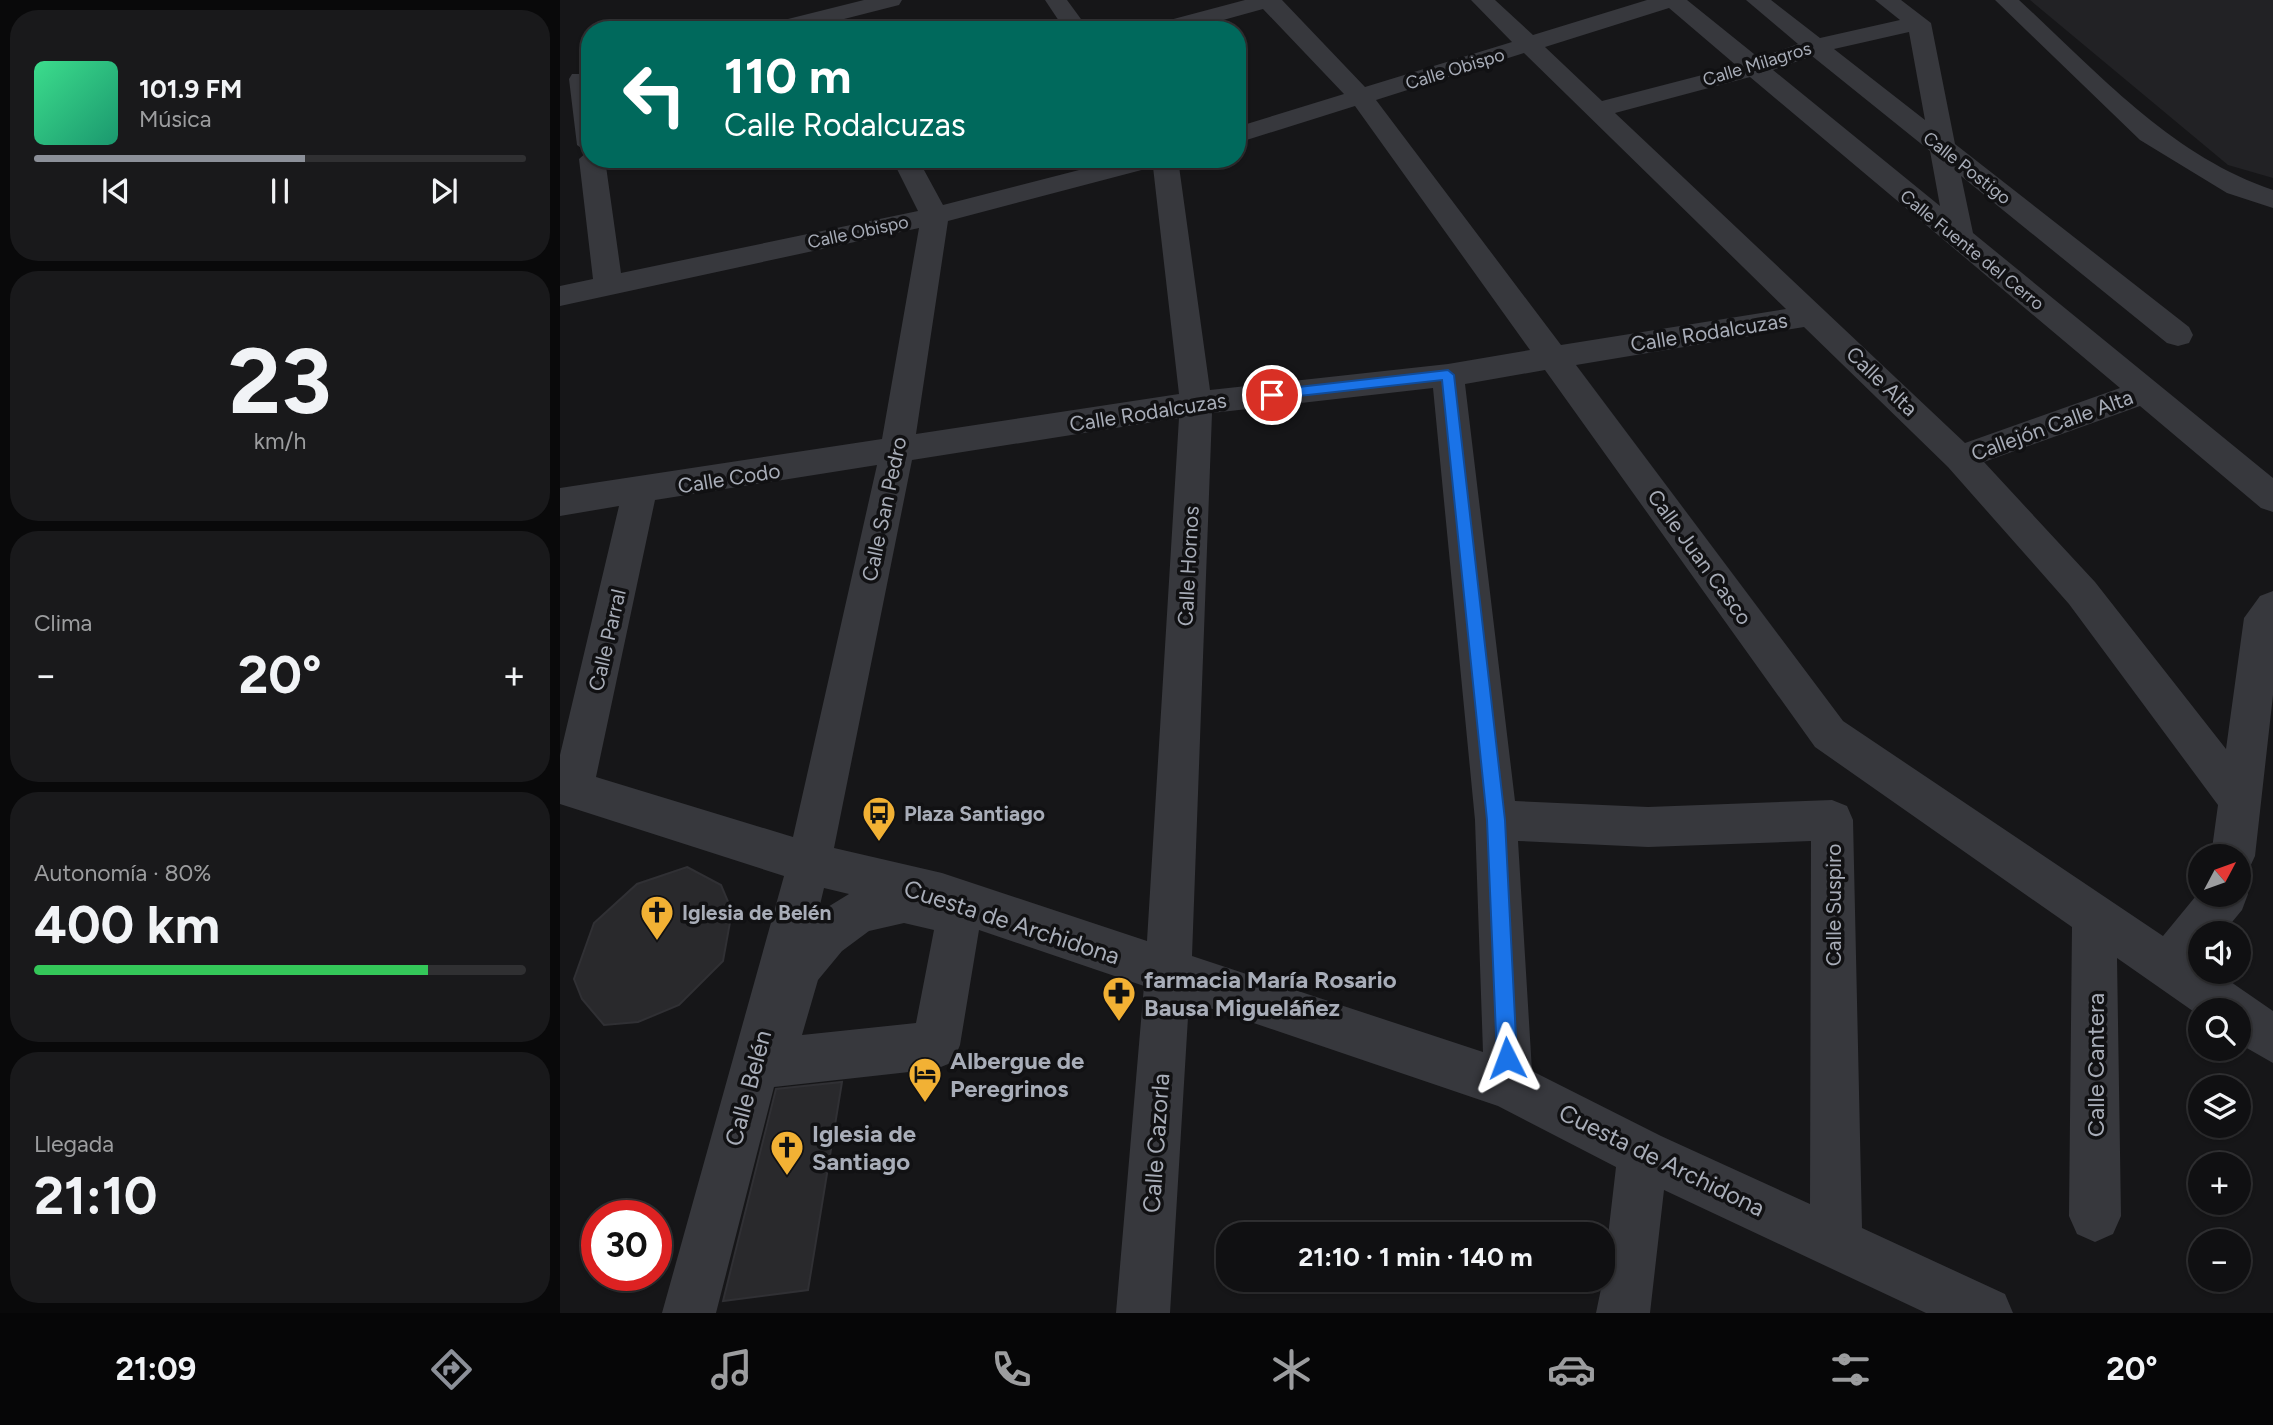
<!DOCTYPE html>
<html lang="es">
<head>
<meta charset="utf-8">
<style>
	:root { --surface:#101012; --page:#19191b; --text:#f1f3f6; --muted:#9c9d9f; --line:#303032; --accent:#8c9099 }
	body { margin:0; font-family:Figtree,sans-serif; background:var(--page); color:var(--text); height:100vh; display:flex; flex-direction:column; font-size:26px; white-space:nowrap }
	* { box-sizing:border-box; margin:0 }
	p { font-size:23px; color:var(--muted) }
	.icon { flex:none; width:38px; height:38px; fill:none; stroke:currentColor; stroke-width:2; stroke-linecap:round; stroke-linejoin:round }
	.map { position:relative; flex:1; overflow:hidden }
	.side { display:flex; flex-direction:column; gap:10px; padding:10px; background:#09090a; width:560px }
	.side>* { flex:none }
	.hud { position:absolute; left:21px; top:21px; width:665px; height:147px; border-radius:28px; box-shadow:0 2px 5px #0004,0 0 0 2px var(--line); background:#00695c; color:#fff; overflow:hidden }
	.needle { width:46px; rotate:49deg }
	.tools { position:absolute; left:1628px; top:844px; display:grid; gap:14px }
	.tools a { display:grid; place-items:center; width:63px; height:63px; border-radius:50%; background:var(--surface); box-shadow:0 2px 5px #0004,0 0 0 2px var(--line); font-size:35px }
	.speed { position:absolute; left:21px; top:1200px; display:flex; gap:14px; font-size:35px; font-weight:700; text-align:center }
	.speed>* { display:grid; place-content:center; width:91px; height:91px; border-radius:50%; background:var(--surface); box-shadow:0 2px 5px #0004,0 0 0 2px var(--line); line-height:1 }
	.speed .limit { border:10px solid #d22; background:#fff; color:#111 }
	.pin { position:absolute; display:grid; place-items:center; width:60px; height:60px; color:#fff; margin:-30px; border:4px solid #fff; border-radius:50%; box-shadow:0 2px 7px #0007 }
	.me { position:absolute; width:77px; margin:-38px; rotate:357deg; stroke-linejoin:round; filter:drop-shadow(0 0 5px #0008) }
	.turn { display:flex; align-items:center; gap:24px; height:147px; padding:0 28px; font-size:32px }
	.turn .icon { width:91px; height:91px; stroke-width:2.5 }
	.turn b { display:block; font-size:49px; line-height:60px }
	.big { font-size:52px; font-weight:700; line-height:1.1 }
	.side .widget { flex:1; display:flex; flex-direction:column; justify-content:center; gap:10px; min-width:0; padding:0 24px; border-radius:28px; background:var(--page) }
	.side .dial { align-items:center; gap:0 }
	.dial b { font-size:91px; line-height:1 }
	.song { display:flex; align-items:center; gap:21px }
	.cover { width:84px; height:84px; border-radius:10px; background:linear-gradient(135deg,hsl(150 70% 55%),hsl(160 70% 35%)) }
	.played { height:7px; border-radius:4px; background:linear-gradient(90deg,var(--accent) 55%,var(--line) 55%) }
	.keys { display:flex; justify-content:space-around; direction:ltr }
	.heat { display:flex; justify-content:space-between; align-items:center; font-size:38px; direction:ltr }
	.charge { height:10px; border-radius:5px; background:linear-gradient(90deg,#34c759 80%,var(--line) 0) }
	.trip { position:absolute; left:656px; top:1222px; width:399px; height:70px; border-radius:28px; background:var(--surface); box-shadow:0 2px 5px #0004,0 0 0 2px var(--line); font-weight:700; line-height:70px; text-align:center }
	.dock { display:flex; height:112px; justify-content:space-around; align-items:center; background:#060607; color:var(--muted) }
	.dock .icon { width:49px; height:49px }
	.dock .current { color:var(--accent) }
	.dock b { font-size:32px; color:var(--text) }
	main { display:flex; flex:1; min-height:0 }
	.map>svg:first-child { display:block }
	.built { fill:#222225 }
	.building { fill:#29292c; stroke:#303034; stroke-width:2 }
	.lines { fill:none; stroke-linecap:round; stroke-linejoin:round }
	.minor { fill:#37383d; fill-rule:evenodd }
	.route { fill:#1a73e8; stroke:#114b97; stroke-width:2 }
	.labels { text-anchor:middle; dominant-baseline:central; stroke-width:7; stroke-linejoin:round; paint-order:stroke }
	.far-street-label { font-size:18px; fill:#a8adb8; stroke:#111113 }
	.street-label { font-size:21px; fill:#a8adb8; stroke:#111113 }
	.poi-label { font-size:21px; font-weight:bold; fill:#a8adb8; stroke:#111113; text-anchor:start }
	.near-street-label { font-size:24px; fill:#a8adb8; stroke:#111113 }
	.near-poi-label { font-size:24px; font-weight:bold; fill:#a8adb8; stroke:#111113; text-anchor:start }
</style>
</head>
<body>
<main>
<section class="side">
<div class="widget">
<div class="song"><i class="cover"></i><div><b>101.9 FM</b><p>Música</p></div></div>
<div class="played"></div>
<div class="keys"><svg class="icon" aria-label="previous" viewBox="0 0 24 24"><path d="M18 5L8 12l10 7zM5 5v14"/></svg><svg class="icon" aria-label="pause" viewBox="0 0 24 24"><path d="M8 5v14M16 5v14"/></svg><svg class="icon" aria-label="next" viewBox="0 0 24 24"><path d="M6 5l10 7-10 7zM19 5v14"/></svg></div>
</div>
<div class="widget dial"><b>23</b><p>km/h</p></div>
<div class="widget"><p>Clima</p>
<div class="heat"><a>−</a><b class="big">20°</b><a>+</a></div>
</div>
<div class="widget"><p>Autonomía · 80%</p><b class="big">400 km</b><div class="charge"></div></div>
<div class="widget"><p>Llegada</p><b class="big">21:10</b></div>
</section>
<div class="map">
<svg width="1713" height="1313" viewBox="0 0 1713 1313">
	<rect width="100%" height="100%" fill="#161618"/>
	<path class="built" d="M1470,0H1713V178L1668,165Z"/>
	<g class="building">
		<path d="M127,867L161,885L172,911L163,961L119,1005L78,1022L44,1025L22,999L14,979L34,923L77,884Z"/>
		<path d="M282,1082L248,1290L163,1301L216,1089Z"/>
	</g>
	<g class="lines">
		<g class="minor">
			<path d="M304,0H342L339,5L241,30H200L204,25Z"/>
			<path d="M485,0H507L529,30H505Z"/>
			<path d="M685,0H722L805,87L952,42L911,0H935L973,35L1087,0H1127L1199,58L1238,44L1186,0H1211L1260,38L1340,20L1315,0H1341L1371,23L1395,144L1629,327L1633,335L1629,343L1618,346L1607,343L1401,176L1413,233L1713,478V512L1701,508L1580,406L1424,462L1535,582L1666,749L1684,618L1700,596L1713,591V695L1695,856L1688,871L1678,875V856H1651L1658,805L1509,604L1388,467L1244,327L1016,365L1283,721L1603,936L1640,891V894H1678V877L1682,878L1688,894L1682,910L1663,933H1640V971H1655L1713,1011V1063L1678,1043V1010H1640V1016L1557,958L1561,1216L1553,1234L1535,1242L1517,1234L1509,1216L1512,927L1255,747L985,370L905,384L955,801L1088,807L1272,800L1287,806L1293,820L1302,1228L1445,1294L1453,1313H1366L1104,1190L1090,1313H1036L1043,1279L1056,1167L938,1106L629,1001L610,1313H556L584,986L419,930L400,1045L393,1062L376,1069L214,1087L156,1313H102L224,876L0,804V755L59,506L0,516V488L322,439L359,228L0,306V286L33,279L19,159L27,152L17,145L9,79L12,74H30V159H45L61,273L358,211L332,159H358L383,205L562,159H618L650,390L888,364L970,350L795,106L677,143V127L784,94L703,9L627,30H587L591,25ZM1109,8L1177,66L1042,101L985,47ZM1349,32L1365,120L1274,49ZM964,53L1226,309L1001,345L816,100ZM1252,56L1370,151L1380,206L1213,70ZM1190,77L1560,388L1405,443L1055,113ZM593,167L619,394L356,434L388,221ZM873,388L915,820L923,1052L632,956L652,413ZM619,418L587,941L382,873L274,848L352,460ZM317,465L233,837L36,777L95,500ZM958,841L1088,847L1251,841L1250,1204L1101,1136L972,1071ZM264,888L289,894L258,913ZM344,923L374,930L356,1023L242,1035L258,980L282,951L309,931Z"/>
			<path d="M1435,0H1459C1536,71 1611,156 1713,190V208L1667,193L1580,140Z"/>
		</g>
	</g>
	<path class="route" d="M888,370L894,375L945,820L957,1058L954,1065L947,1068L940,1065L937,1058L927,820L882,380L712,399L705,395L712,390Z"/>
	<defs>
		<symbol id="bus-pin" viewBox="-11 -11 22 30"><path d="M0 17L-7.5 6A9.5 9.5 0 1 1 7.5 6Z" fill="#f2b134" stroke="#111113"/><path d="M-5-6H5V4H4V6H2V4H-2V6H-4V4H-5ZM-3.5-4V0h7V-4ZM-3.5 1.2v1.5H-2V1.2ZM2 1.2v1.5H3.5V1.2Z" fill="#111"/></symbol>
		<symbol id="church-pin" viewBox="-11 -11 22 30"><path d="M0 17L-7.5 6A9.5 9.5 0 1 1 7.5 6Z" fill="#f2b134" stroke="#111113"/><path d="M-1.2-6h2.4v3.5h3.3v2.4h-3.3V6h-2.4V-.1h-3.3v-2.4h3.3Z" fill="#111"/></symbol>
		<symbol id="pharmacy-pin" viewBox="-11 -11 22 30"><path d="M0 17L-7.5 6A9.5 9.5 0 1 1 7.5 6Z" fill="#f2b134" stroke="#111113"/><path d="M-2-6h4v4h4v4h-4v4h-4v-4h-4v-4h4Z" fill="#111"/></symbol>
		<symbol id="hotel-pin" viewBox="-11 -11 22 30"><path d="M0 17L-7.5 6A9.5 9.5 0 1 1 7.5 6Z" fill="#f2b134" stroke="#111113"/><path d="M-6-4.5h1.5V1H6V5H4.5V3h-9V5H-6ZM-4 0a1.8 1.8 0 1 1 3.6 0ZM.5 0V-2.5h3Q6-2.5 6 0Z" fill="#111"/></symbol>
	</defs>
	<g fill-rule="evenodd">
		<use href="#bus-pin" x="300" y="794" width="38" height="52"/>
		<use href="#church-pin" x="78" y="893" width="38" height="52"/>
		<use href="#pharmacy-pin" x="540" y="974" width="38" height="52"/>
		<use href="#hotel-pin" x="346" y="1055" width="38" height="52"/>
		<use href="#church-pin" x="208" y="1128" width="38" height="52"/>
	</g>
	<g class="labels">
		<g class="far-street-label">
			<text transform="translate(1197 64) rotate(-17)">Calle Milagros</text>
			<text transform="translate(895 69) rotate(-17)">Calle Obispo</text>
			<text transform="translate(1407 168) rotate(38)">Calle Postigo</text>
			<text transform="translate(298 232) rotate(-12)">Calle Obispo</text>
			<text transform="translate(1412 250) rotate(39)">Calle Fuente del Cerro</text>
		</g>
		<g class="street-label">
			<text transform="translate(1149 332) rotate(-9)">Calle Rodalcuzas</text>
			<text transform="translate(1322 381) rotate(44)">Calle Alta</text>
			<text transform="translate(588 412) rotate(-9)">Calle Rodalcuzas</text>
			<text transform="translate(1492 425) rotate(-20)">Callejón Calle Alta</text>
			<text transform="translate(169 478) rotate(-9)">Calle Codo</text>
			<text transform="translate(324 509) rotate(-78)">Calle San Pedro</text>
			<text transform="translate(1140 557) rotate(54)">Calle Juan Casco</text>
			<text transform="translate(628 566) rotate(-87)">Calle Hornos</text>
			<text transform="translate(47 640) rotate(-77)">Calle Parral</text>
			<text transform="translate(1273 905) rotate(-90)">Calle Suspiro</text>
		</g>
		<g class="poi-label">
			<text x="344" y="813">Plaza Santiago</text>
			<text x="122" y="912">Iglesia de Belén</text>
		</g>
		<g class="near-street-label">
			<text transform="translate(452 922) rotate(18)">Cuesta de Archidona</text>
			<text transform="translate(1535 1065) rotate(-90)">Calle Cantera</text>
			<text transform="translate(188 1088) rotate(-75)">Calle Belén</text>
			<text transform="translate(596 1143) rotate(-86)">Calle Cazorla</text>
			<text transform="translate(1102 1160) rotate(26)">Cuesta de Archidona</text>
		</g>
		<g class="near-poi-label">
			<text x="584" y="979">farmacia María Rosario<tspan x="584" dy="28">Bausa Migueláñez</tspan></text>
			<text x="390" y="1060">Albergue de<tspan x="390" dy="28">Peregrinos</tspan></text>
			<text x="252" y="1133">Iglesia de<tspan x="252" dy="28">Santiago</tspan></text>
		</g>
	</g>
</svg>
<div class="tools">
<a><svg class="needle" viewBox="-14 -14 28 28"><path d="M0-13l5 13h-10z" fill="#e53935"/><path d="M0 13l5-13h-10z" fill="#9c9d9f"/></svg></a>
<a><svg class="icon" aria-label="sound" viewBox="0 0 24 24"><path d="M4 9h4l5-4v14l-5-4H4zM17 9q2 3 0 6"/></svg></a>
<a><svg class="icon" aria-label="search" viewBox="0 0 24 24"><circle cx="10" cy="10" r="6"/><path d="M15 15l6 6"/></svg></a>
<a><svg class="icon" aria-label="layers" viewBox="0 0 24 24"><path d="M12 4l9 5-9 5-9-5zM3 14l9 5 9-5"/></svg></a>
<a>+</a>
<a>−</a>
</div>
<div class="speed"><div class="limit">30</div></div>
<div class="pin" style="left:712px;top:395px;background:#d93025"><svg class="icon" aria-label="arrive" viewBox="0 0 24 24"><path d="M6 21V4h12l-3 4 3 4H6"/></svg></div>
<svg class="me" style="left:947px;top:1058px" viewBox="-20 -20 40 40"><path d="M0-17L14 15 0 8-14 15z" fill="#1a73e8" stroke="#fff" stroke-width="4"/></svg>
<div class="trip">21:10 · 1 min · 140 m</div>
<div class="hud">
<div class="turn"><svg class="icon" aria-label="left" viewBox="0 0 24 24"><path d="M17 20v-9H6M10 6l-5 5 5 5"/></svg><div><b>110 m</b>Calle Rodalcuzas</div></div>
</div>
</div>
</main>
<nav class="dock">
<b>21:09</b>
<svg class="icon current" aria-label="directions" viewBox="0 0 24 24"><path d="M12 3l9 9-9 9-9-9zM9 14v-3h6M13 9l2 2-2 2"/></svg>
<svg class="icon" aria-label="music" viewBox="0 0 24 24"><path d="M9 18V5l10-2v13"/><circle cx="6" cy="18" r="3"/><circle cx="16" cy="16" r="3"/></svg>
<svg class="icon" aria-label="phone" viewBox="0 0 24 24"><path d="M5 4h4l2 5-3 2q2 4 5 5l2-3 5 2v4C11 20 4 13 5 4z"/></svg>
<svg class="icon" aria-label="climate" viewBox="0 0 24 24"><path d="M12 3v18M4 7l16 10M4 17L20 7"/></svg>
<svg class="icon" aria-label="car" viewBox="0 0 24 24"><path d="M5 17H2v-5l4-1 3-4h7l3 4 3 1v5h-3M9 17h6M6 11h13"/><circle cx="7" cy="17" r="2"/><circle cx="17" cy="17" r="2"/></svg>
<svg class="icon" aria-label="filters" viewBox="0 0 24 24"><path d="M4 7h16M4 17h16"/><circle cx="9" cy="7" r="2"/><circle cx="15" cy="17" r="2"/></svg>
<b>20°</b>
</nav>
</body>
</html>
